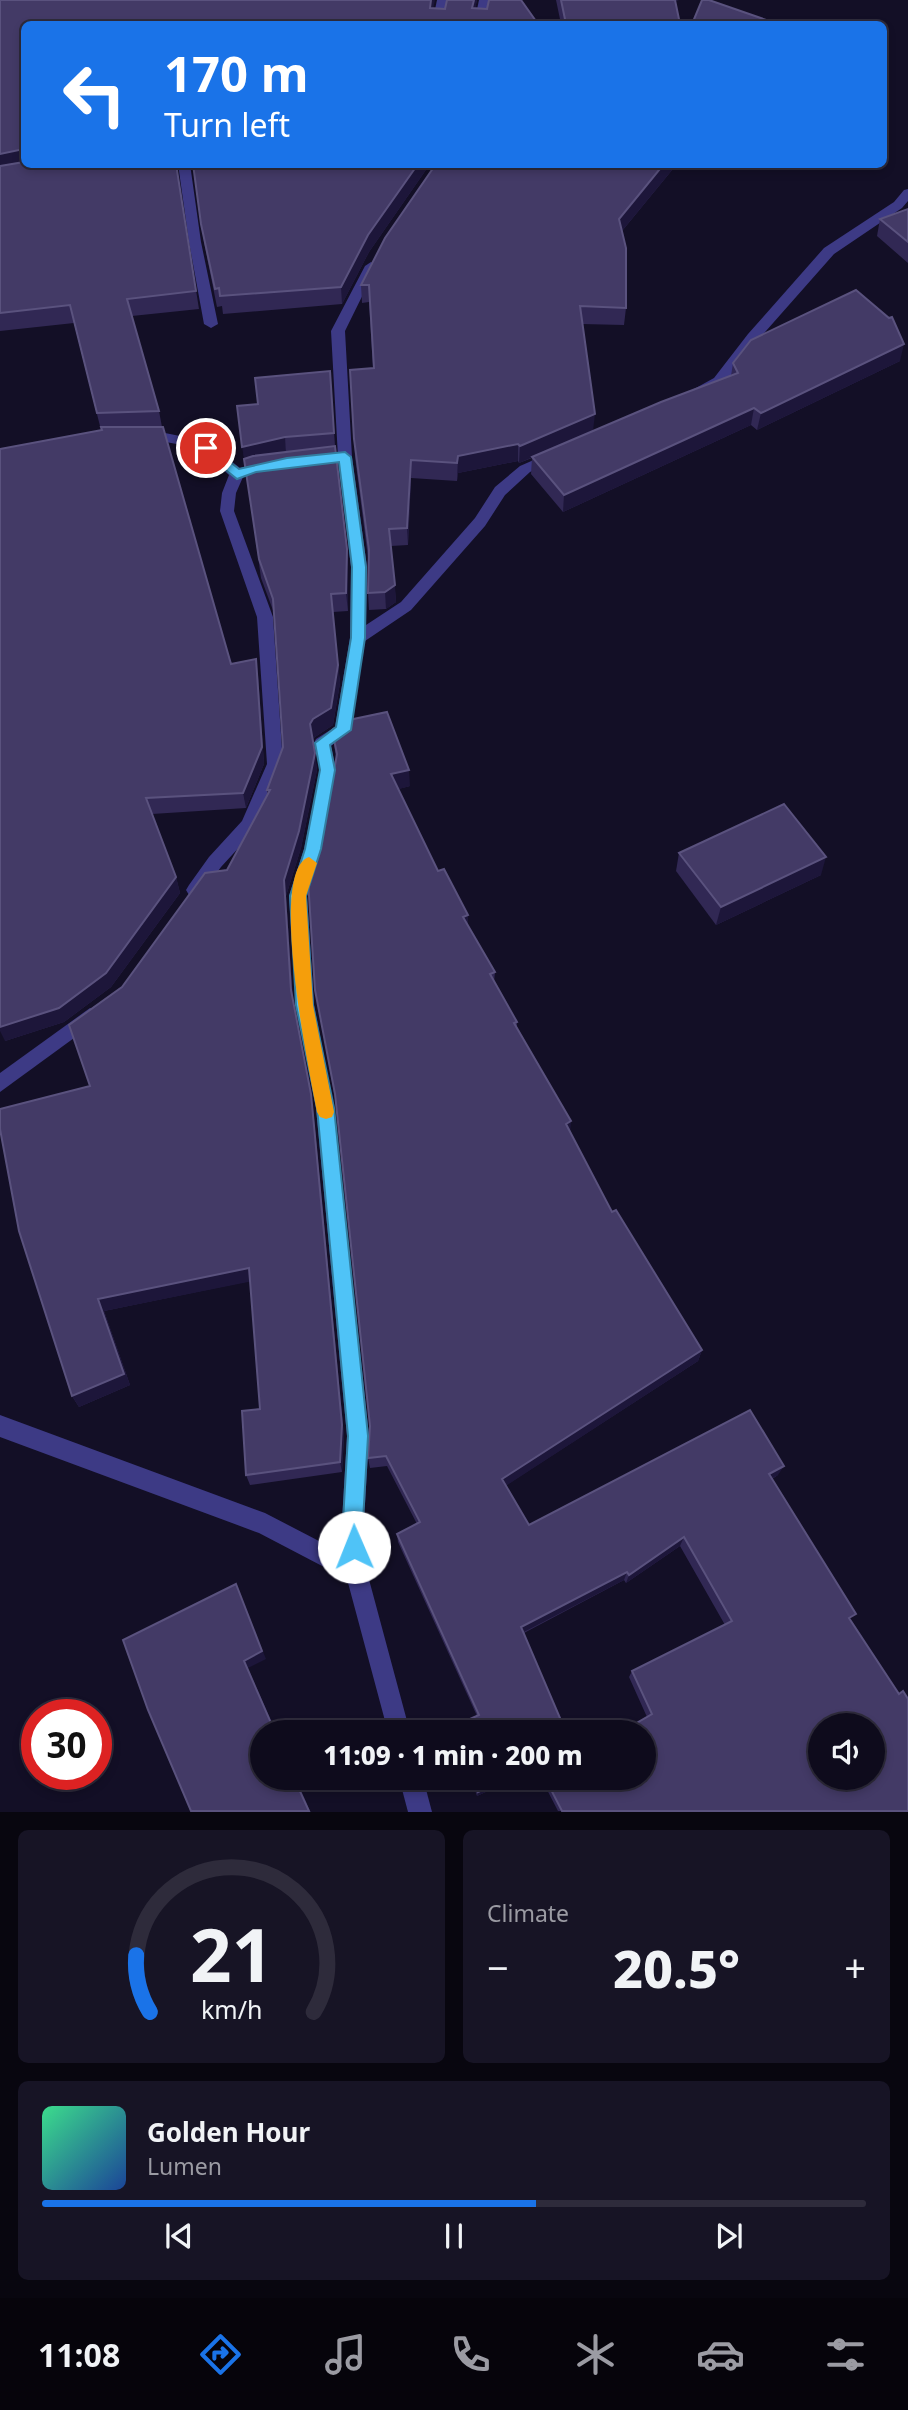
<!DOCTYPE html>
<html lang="en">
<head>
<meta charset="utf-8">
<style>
	:root { --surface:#0e0b1c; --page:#171425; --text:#f1f3f6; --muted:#9b9ba3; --line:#2e2b3b; --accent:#1a73e8 }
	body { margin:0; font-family:"Noto Sans",sans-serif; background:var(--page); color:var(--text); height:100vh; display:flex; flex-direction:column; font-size:26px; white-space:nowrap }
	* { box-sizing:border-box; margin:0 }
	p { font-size:23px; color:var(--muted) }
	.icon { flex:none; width:38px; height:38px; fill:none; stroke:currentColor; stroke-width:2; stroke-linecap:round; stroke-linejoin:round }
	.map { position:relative; height:1812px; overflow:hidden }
	.sheet { display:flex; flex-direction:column; gap:18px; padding:18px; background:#08060f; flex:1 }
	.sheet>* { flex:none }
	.guide { position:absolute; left:21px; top:21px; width:866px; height:147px; border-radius:10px; box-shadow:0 4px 10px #0003,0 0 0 2px var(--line); background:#1a73e8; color:#fff; overflow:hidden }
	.controls { position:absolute; left:808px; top:1713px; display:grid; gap:14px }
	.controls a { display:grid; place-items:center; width:77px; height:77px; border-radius:50%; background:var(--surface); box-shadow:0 4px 10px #0003,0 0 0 2px var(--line); font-size:35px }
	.speed { position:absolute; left:21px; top:1699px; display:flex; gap:14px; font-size:35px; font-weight:700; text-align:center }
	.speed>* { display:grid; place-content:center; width:91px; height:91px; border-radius:50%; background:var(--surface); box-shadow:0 4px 10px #0003,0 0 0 2px var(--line); line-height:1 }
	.speed .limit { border:10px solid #d22; background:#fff; color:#111 }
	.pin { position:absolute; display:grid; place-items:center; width:60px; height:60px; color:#fff; margin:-30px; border:4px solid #fff; border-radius:50%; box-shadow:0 2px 7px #0007 }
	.me { position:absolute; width:77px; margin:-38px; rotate:359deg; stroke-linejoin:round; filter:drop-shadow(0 0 5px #0008) }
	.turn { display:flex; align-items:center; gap:24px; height:147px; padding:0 28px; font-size:32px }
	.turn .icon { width:91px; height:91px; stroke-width:2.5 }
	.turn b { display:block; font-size:49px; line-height:60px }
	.big { font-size:52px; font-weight:800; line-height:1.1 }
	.sheet .widget { flex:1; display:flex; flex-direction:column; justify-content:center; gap:10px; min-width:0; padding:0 24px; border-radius:10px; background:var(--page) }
	.sheet .dial { align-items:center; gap:0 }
	.dial svg { height:182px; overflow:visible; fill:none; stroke:var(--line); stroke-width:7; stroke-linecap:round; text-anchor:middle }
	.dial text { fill:var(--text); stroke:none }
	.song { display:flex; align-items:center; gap:21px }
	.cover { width:84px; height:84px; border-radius:10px; background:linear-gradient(135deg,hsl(150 70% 55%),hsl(220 70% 35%)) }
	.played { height:7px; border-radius:4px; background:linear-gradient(90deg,var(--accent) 60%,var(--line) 60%) }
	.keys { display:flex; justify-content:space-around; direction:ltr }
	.heat { display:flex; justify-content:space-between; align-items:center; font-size:38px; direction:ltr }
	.sheet .tiles { flex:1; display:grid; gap:18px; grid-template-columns:1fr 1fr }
	.widget:last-child { grid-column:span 2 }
	.trip { position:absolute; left:250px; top:1720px; width:406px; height:70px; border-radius:35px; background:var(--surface); box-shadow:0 4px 10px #0003,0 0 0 2px var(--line); font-weight:800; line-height:70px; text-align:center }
	.dock { display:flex; height:112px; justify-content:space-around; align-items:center; background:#06040b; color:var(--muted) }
	.dock .icon { width:49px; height:49px }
	.dock .current { color:var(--accent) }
	.dock b { font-size:32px; color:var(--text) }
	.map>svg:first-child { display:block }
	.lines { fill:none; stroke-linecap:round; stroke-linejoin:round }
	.minor { fill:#3d3a85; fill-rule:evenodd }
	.wall { fill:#312854 }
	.shaded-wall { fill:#1d163a }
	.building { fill:#433a66; stroke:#5a527e; stroke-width:2; fill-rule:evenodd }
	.route { fill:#4fc3f7; stroke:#337fa1; stroke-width:2 }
	.slow { fill:#f59e0b }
</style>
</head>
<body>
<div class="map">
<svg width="908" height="1812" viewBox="0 0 908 1812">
	<rect width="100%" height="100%" fill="#130f26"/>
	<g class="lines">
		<g class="minor">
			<path d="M437,0H449L443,24H432Z"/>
			<path d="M479,0H491L485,24H474Z"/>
			<path d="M178,164H190L201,242L218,324L211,328L204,324L189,242Z"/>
			<path d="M908,189V201L902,208L834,254L758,340L724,384L704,395H694V389L714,378L748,334L824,248L894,202L904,190Z"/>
			<path d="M371,262L377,266L345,331L352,457L367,567L366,625L401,602L475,518L495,487L520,466L552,452L559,457L530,472L505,495L485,526L411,610L365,641L351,730L331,746L336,770L322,849L307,896L314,1005L334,1108L369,1436L364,1521L367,1572L410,1732H388L347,1579L259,1533L0,1437V1415L265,1513L344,1554L342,1521L347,1436L316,1108L296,1005L289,896L304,849L320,770L314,743L316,739L335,727L350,638L351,567L338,457L331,331L365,266Z"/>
			<path d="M145,429L200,440L211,445L240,468L269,460L276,465L274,468L243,477L236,493L234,511L273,617L283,764L269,802L254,831L221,867L201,895H189L186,890L189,885L209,857L242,821L267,764L257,617L220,511L222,493L229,475L201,451L192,447L140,437L138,434Z"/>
			<path d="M90,1008L96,1010L99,1016L96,1022L0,1092V1073Z"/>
			<path d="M399,1778H423L432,1812H408Z"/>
		</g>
	</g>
	<g class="wall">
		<path d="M0,0L445,9L447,0H477L475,8L24,24V164H176L199,309L132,316L159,411L162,427L231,664L258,675L264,764L246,808L152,814L176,877L180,893L111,987L64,1022L5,1041L101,430L74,323L0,331Z"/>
		<path d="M556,0H679L675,1L680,24H561Z"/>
		<path d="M193,164H430L369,252L342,304L223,314L222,306L217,307L204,242Z"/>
		<path d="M436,164H677L622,231L626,308L624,325L582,324L593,431L731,376L733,363L900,361L757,430L751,425L563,512L531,474L532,458L519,463L518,461L458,473L457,481L411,478L408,545L391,546L396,602L386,609L369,610L368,593V558L355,457L350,370L373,368L369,302L362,303L361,285Z"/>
		<path d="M908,209V263L877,236L880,219Z"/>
		<path d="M330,371L335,446L347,549L348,567V611L333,612L340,683L333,725L315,737L313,740L317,770L301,848L286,896L293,1001L313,1108L344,1436L342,1472L250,1485L246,1475L260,1409L250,1281L104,1311L130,1385L79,1407L72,1396L90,1086L122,987L227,870L267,795V790L283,747L274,613L261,578L237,406L258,404Z"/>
		<path d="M332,730L410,786L398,789L438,871L468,915V926L495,972L494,982L517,1022V1028L570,1132L612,1212L702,1350L698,1361L505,1486L529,1525L778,1475L772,1479L850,1620L908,1811H558L543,1782L545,1778L647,1717L629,1677L632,1671L725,1625L680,1546L626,1583L624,1580L524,1633L566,1732H454V1726L477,1716L398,1542L397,1534L417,1524L387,1466L370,1468L368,1458L370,1426L336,1104L315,990L323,833L336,758Z"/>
		<path d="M679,853L821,875L716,925L676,871Z"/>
		<path d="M471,1778H516L477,1796Z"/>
	</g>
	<g class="shaded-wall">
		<path d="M431,0H435L430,24V8Z"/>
		<path d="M474,0H477L472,24V8Z"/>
		<path d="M24,149V164L0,172V154Z"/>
		<path d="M418,164H430L369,252L342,304L341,287L368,235Z"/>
		<path d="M664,164H677L617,237L619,219Z"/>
		<path d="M904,344L900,361L757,430L761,413Z"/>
		<path d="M754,408L751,425L563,512L564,495Z"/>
		<path d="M595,414L593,431L519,463L520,446Z"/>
		<path d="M285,437L286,454L245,464L242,447Z"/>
		<path d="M518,444V461L458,473L457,481L458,456Z"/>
		<path d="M411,460V478L408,545L407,528Z"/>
		<path d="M347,549L348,567V611L346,593Z"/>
		<path d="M395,585L396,602L386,609L385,592Z"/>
		<path d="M256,659L258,675L264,764L246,808L243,793Z"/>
		<path d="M338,665L340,683L333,725L315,737L312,742L310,724Z"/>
		<path d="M315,753L317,770L301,848L286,896L293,1005L291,990L284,880Z"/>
		<path d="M409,770L410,786L392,791L391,774Z"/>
		<path d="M826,857L821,875L716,925L721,907Z"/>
		<path d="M176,877L180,893L111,987L64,1022L5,1041L0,1031V1027Z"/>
		<path d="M468,915V931L463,917Z"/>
		<path d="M311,1094L344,1436L342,1472L340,1462Z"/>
		<path d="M571,1121L570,1135L566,1124Z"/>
		<path d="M249,1268L253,1281L104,1311L130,1385L79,1407L72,1396L98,1299Z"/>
		<path d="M702,1350L698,1361L501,1489L502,1479Z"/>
		<path d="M784,1466L778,1475L764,1483L769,1474Z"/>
		<path d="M684,1537L680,1546L626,1583L629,1575Z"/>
		<path d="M627,1572L624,1580L520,1634L521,1627Z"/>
		<path d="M236,1584L266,1659L248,1668L276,1732H275L244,1661Z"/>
		<path d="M294,1778H296L310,1811H309Z"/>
		<path d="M507,1778H516L477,1796L478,1792Z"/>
	</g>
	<g class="building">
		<path d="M0,0H431L430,8L445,9L447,0H474L472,8L487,9L489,0H521L538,24H24V149L0,154Z"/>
		<path d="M561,0H675L680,24H566Z"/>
		<path d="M702,0H709L778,24H692Z"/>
		<path d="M24,162V164H176L196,291L127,299L159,411L97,413L70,305L0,313V166Z"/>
		<path d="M193,164H418L368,235L341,287L220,296L219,288L215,289L201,224Z"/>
		<path d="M436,164H664L619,219L626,248V308L580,306L595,414L520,446L518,444L458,456L457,463L411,460L407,528L389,529L395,585L385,592L368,593L369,550L354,439L350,370L374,368L369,285H361L385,238Z"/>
		<path d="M908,209V242L880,219Z"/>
		<path d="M856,290L889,318L892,317L904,344L761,413L754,408L564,495L532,457L661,402L738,373L733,363L751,340Z"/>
		<path d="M330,371L334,433L285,437L242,447L237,406L258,404L255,378Z"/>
		<path d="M101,427H163L231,664L256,659L262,747L243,793L146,798L176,877L106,973L59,1008L0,1027V449L102,430Z"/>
		<path d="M335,446L347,549L346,593L331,594L338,665L331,708L313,719L310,724L315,753L299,831L284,880L291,990L311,1094L342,1425L340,1462L246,1475L242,1411L260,1409L249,1268L98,1299L124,1374L72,1396L19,1231L0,1129V1109L90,1086L69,1025L122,987L205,873L227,870L270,790H267L283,747L273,599L259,559L244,459L253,456Z"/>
		<path d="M387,712L409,770L391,774L438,871L444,869L468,915L463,917L495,972L490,974L517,1022L514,1023L571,1121L566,1124L612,1212L616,1210L702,1350L502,1479L529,1525L750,1410L784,1466L769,1474L856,1614L849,1618L899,1694L903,1691L908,1699V1811H562L545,1778H644V1732H621L652,1714L632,1671L732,1621L684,1537L629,1575L627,1572L521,1627L566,1732H456L454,1726L479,1715L397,1534L420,1522L386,1456L368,1458L370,1426L335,1094L315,990L308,880L323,833L337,754L332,730L344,721ZM821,1726H873V1778H821Z"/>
		<path d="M784,804L826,857L721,907L679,853Z"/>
		<path d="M236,1584L262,1651L244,1661L275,1732H262V1778H294L309,1811H191L148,1710L123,1640Z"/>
		<path d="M473,1778H507L478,1792Z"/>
	</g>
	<path class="route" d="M206,443L239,469L287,458L345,452L351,457L366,567L365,638L351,730L330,745L335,770L321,849L306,896L313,1005L334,1108L368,1436L363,1521L364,1547L361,1554L354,1557L347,1554L343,1521L348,1436L317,1108L296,1005L290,896L305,849L320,770L315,743L336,727L351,638L352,567L339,462L256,472L237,479L202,451L200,448Z"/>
	<path class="slow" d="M309,857L317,863L306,896L313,1005L334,1112L332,1117L326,1119L320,1117L317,1112C310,1075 267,871 309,857Z"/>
</svg>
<div class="controls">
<a><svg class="icon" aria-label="sound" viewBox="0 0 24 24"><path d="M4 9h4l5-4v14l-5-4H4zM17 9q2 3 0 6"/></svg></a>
</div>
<div class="speed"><div class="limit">30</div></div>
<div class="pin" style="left:206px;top:448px;background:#d93025"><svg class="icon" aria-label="arrive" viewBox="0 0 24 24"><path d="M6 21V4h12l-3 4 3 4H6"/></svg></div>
<svg class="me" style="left:354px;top:1547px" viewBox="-20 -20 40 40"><circle r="19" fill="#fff"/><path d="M0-13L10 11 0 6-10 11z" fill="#4fc3f7"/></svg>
<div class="trip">11:09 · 1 min · 200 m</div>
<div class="guide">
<div class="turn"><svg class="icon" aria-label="left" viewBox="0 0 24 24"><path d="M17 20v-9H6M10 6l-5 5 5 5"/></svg><div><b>170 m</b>Turn left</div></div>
</div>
</div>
<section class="sheet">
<div class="tiles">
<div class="widget dial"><svg viewBox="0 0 100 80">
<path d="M14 69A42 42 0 1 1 86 69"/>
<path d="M14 69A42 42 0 0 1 8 44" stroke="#1a73e8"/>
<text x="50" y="56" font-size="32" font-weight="700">21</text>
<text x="50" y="72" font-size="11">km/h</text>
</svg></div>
<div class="widget"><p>Climate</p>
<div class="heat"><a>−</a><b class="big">20.5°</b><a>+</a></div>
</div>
<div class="widget">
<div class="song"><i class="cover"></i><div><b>Golden Hour</b><p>Lumen</p></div></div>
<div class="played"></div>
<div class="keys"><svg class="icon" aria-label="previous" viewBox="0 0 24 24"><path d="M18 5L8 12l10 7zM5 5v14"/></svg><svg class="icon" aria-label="pause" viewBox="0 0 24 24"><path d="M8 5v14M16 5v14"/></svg><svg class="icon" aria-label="next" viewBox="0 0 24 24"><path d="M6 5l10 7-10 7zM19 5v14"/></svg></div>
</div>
</div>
</section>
<nav class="dock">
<b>11:08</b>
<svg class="icon current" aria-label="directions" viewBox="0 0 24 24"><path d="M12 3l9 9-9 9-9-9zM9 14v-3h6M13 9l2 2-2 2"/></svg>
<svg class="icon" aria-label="music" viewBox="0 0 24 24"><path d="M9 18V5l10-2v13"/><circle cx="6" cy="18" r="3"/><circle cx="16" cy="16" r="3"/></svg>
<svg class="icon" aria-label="phone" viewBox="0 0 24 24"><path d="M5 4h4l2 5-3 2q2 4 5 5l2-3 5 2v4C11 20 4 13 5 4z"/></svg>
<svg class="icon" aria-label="climate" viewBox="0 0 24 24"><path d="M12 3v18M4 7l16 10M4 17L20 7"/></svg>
<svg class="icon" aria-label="car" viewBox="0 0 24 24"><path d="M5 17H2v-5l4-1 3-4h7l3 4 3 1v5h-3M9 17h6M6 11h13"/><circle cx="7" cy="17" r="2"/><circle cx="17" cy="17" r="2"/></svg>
<svg class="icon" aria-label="filters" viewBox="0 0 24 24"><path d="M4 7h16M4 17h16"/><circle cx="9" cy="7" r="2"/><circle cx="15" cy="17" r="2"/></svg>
</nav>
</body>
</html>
